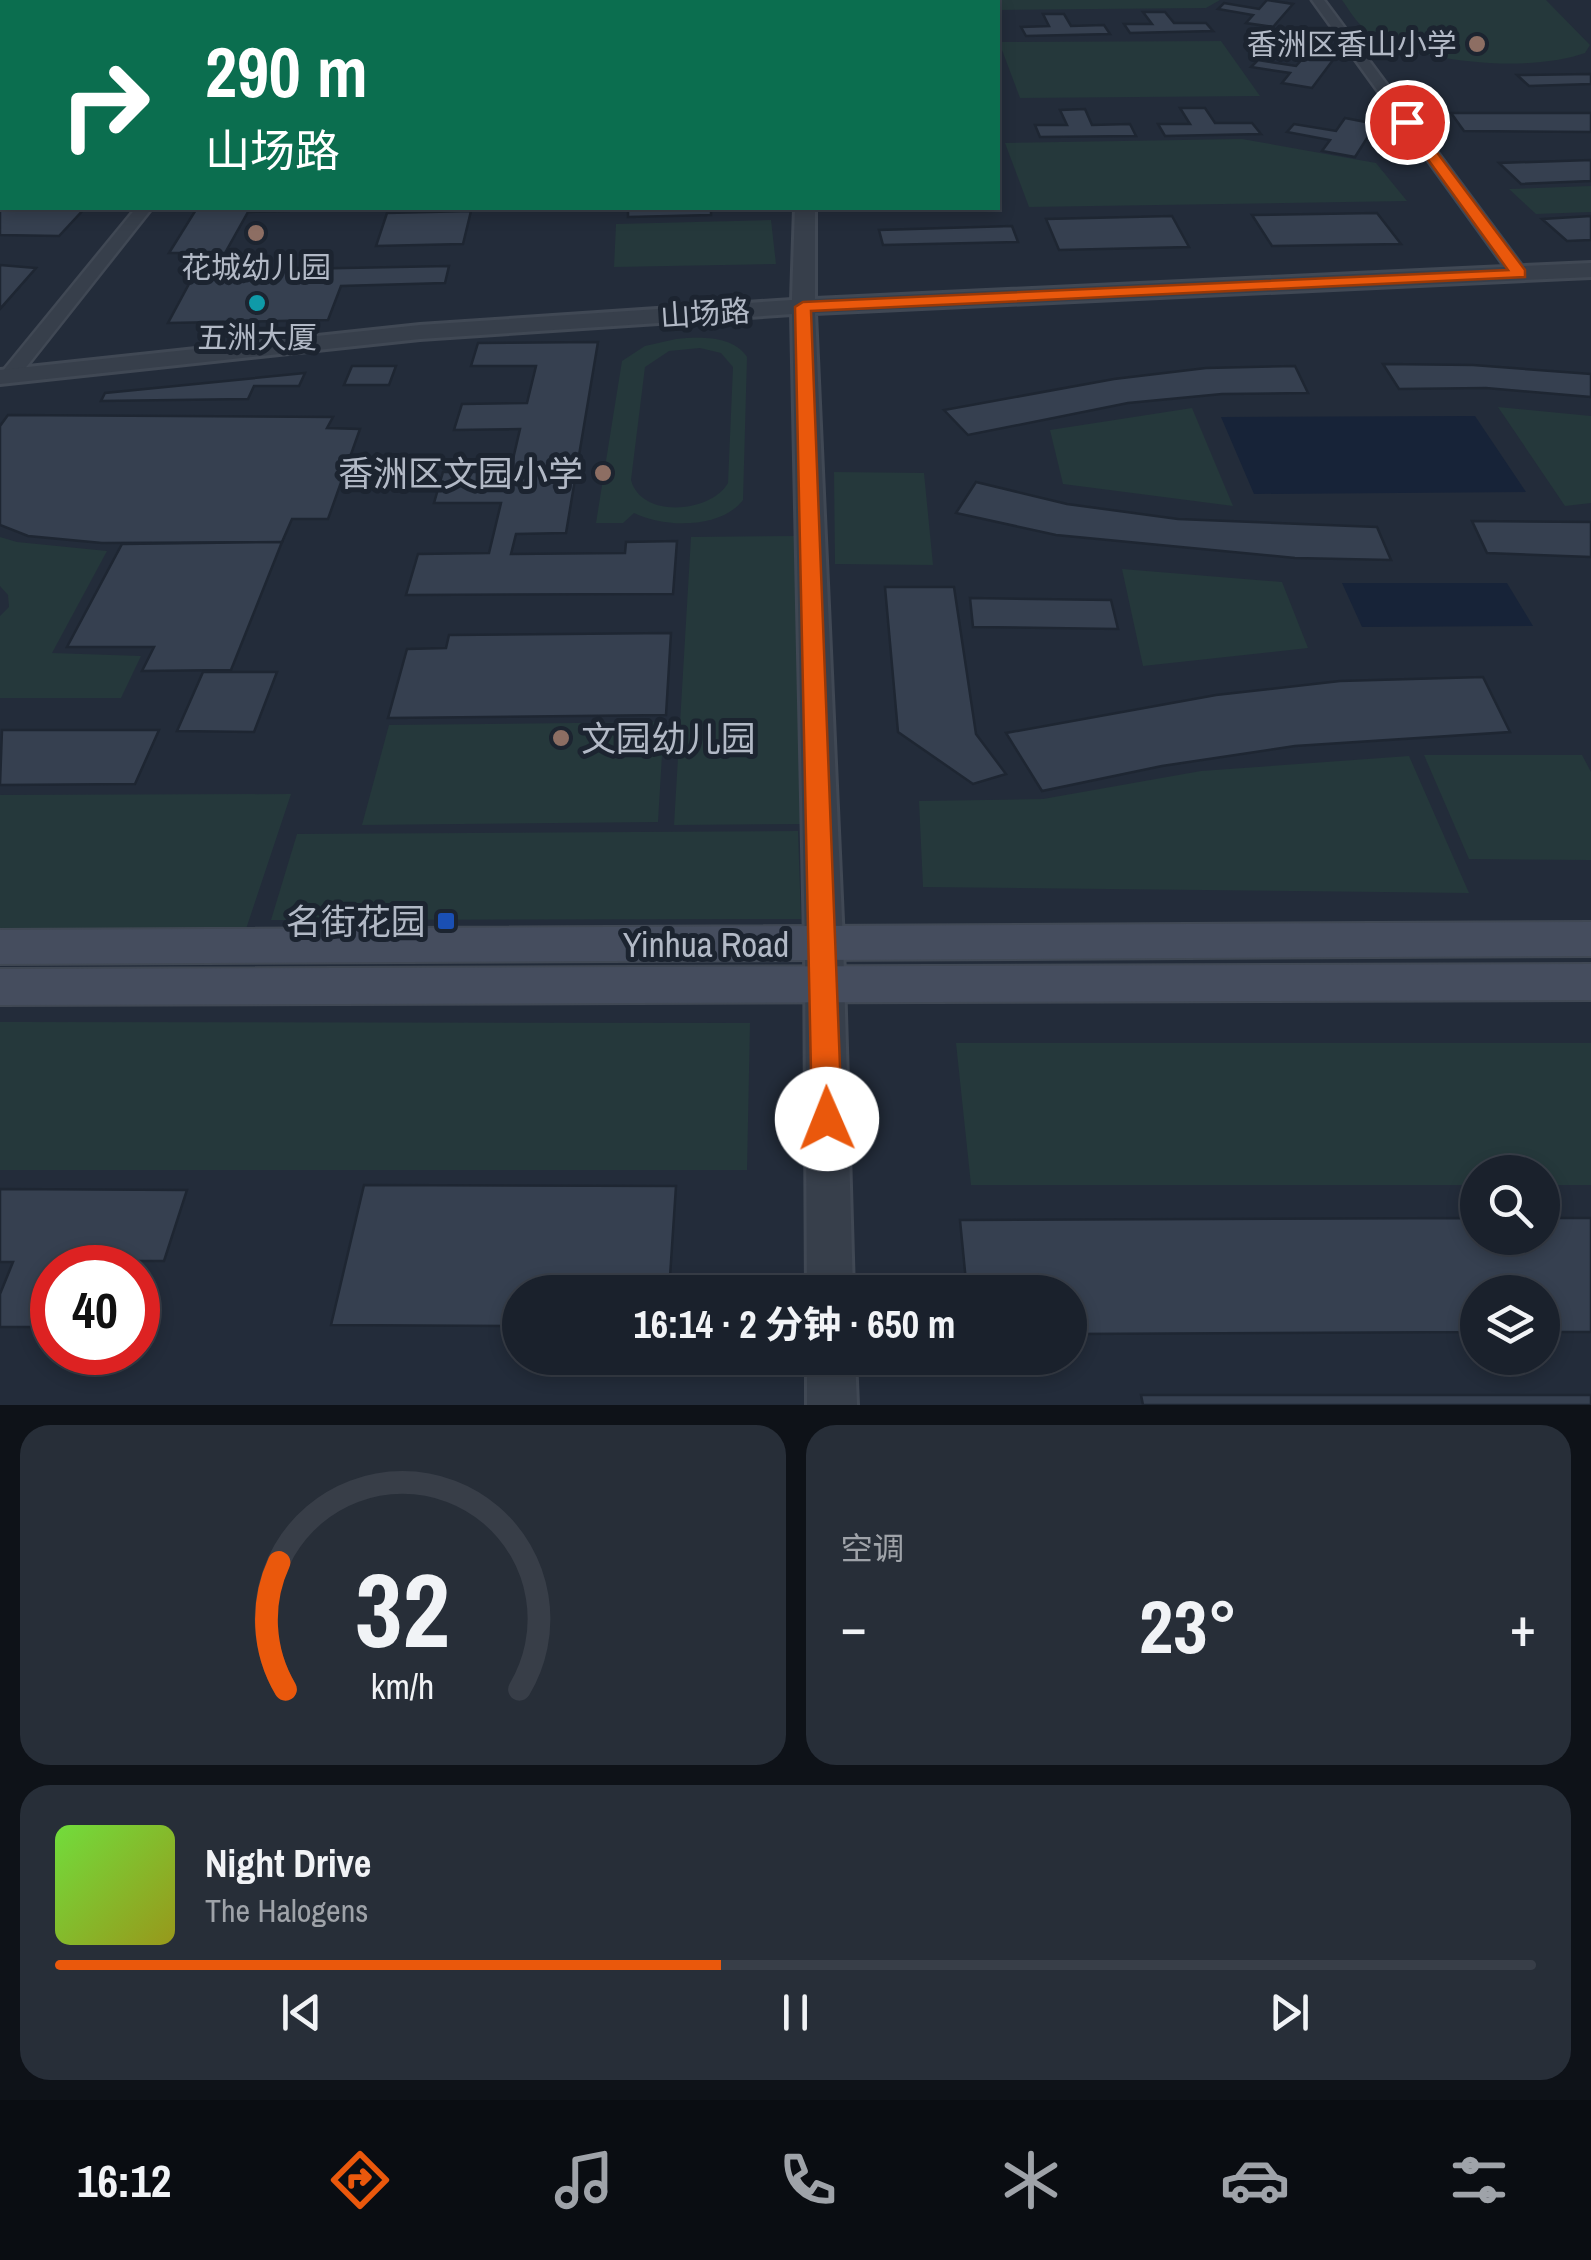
<!DOCTYPE html>
<html lang="zh">
<head>
<meta charset="utf-8">
<style>
	:root { --surface:#1a212c; --page:#272e38; --text:#f1f3f6; --muted:#9fa3a9; --line:#383e48; --accent:#ea580c }
	body { margin:0; font-family:"Archivo Narrow","Noto Sans SC",sans-serif; background:var(--page); color:var(--text); height:100vh; display:flex; flex-direction:column; font-size:38px; white-space:nowrap }
	* { box-sizing:border-box; margin:0 }
	p { font-size:32px; color:var(--muted) }
	.icon { flex:none; width:55px; height:55px; fill:none; stroke:currentColor; stroke-width:2; stroke-linecap:round; stroke-linejoin:round }
	.map { position:relative; height:1405px; overflow:hidden }
	.panel { display:flex; flex-direction:column; gap:20px; padding:20px; background:#0e1218; flex:1 }
	.panel>* { flex:none }
	.hud { position:absolute; left:0px; top:0px; width:1000px; height:210px; box-shadow:0 5px 15px #0003,0 0 0 2px var(--line); background:#0b6e4f; color:#fff; overflow:hidden }
	.buttons { position:absolute; left:1460px; top:1155px; display:grid; gap:20px }
	.buttons a { display:grid; place-items:center; width:100px; height:100px; border-radius:50%; background:var(--surface); box-shadow:0 5px 15px #0003,0 0 0 2px var(--line); font-size:50px }
	.speed { position:absolute; left:30px; top:1245px; display:flex; gap:20px; font-size:50px; font-weight:700; text-align:center }
	.speed>* { display:grid; place-content:center; width:130px; height:130px; border-radius:50%; background:var(--surface); box-shadow:0 5px 15px #0003,0 0 0 2px var(--line); line-height:1 }
	.speed .limit { border:15px solid #d22; background:#fff; color:#111 }
	.pin { position:absolute; display:grid; place-items:center; width:85px; height:85px; color:#fff; margin:-42px; border:5px solid #fff; border-radius:50%; box-shadow:0 2px 10px #0007 }
	.me { position:absolute; width:110px; margin:-55px; rotate:359deg; stroke-linejoin:round; filter:drop-shadow(0 0 8px #0008) }
	.turn { display:flex; align-items:center; gap:35px; height:210px; padding:0 40px; font-size:45px }
	.turn .icon { width:130px; height:130px; stroke-width:2.5 }
	.turn b { display:block; font-size:70px; line-height:85px }
	.big { font-size:75px; font-weight:700; line-height:1.1 }
	.panel .card { flex:1; display:flex; flex-direction:column; justify-content:center; gap:15px; min-width:0; padding:0 35px; border-radius:30px; background:var(--page) }
	.panel .dial { align-items:center; gap:0 }
	.dial svg { height:260px; overflow:visible; fill:none; stroke:var(--line); stroke-width:7; stroke-linecap:round; text-anchor:middle }
	.dial text { fill:var(--text); stroke:none }
	.song { display:flex; align-items:center; gap:30px }
	.cover { width:120px; height:120px; border-radius:15px; background:linear-gradient(135deg,hsl(100 70% 55%),hsl(60 70% 35%)) }
	.played { height:10px; border-radius:5px; background:linear-gradient(90deg,var(--accent) 45%,var(--line) 45%) }
	.keys { display:flex; justify-content:space-around; direction:ltr }
	.heat { display:flex; justify-content:space-between; align-items:center; font-size:55px; direction:ltr }
	.panel .tiles { flex:1; display:grid; gap:20px; grid-template-columns:1fr 1fr }
	.card:last-child { grid-column:span 2 }
	.trip { position:absolute; left:502px; top:1275px; width:585px; height:100px; border-radius:50px; background:var(--surface); box-shadow:0 5px 15px #0003,0 0 0 2px var(--line); font-weight:700; line-height:100px; text-align:center }
	.tab-bar { display:flex; height:160px; justify-content:space-around; align-items:center; background:#0a0d12; color:var(--muted) }
	.tab-bar .icon { width:70px; height:70px }
	.tab-bar .active { color:var(--accent) }
	.tab-bar b { font-size:45px; color:var(--text) }
	.map>svg:first-child { display:block }
	.green { fill:#25383b; fill-rule:evenodd }
	.water { fill:#172338 }
	.building { fill:#364050; stroke:#1e2632; stroke-width:2.5 }
	.lines { fill:none; stroke-linecap:round; stroke-linejoin:round }
	.minor-casing { stroke:#404854; stroke-width:5 }
	.tertiary-casing { stroke:#404854; stroke-width:6 }
	.secondary-casing { stroke:#404854; stroke-width:4 }
	.minor { fill:#373f4b; fill-rule:evenodd }
	.tertiary { fill:#373f4b; fill-rule:evenodd }
	.secondary { fill:#454d5e; fill-rule:evenodd }
	.route { fill:#ea580c; stroke:#983908; stroke-width:2.5 }
	.education-dot { fill:#8d6e63; stroke:#1c2430; stroke-width:4 }
	.culture-dot { fill:#0f9aa8; stroke:#1c2430; stroke-width:4 }
	.transit-dot { fill:#1a4fb4; stroke:#1c2430; stroke-width:4 }
	.labels { text-anchor:middle; dominant-baseline:central; stroke-width:10; stroke-linejoin:round; paint-order:stroke }
	.far-poi-label { font-size:30px; fill:#b2b9c6; stroke:#1c2430 }
	.far-street-label { font-size:30px; fill:#b2b9c6; stroke:#1c2430 }
	.poi-label { font-size:35px; fill:#b2b9c6; stroke:#1c2430; text-anchor:end }
	.street-label { font-size:35px; fill:#b2b9c6; stroke:#1c2430 }
</style>
</head>
<body>
<div class="map">
<svg width="1591" height="1405" viewBox="0 0 1591 1405">
	<rect width="100%" height="100%" fill="#232c3a"/>
	<g class="green">
		<path d="M996,0H1220L1206,8L1000,10Z"/>
		<path d="M1342,0H1546L1590,45L1585,53C1529,73 1416,64 1366,30C1356,22 1349,10 1342,0Z"/>
		<path d="M1221,41L1260,96L1020,98L999,42Z"/>
		<path d="M1242,139L1376,163L1407,201L1029,207L1005,143Z"/>
		<path d="M1591,186V212L1536,214L1509,189Z"/>
		<path d="M771,220L776,264L614,267L616,224Z"/>
		<path d="M676,339C700,337 732,335 747,357L743,500C721,529 664,528 634,513L623,523H596L622,361L645,346ZM700,348L721,353L733,367L728,483C711,513 641,519 631,480L645,367L669,351Z"/>
		<path d="M1498,407L1591,416V503L1565,506Z"/>
		<path d="M1192,408L1233,506L1063,484L1050,430Z"/>
		<path d="M834,472L924,473L933,565L835,564Z"/>
		<path d="M798,536L806,824L674,825L691,537Z"/>
		<path d="M0,537L17,542L107,551L52,653L141,656L121,698H0V616L9,607L8,595L0,586Z"/>
		<path d="M1122,569L1282,582L1308,648L1143,666Z"/>
		<path d="M664,722L658,822L362,825L389,725Z"/>
		<path d="M1424,755H1582L1591,772V860L1469,859Z"/>
		<path d="M1409,756L1469,893L923,887L919,801L1043,799L1201,771Z"/>
		<path d="M291,794L246,929L0,930V795Z"/>
		<path d="M798,831L801,919L271,920L297,834Z"/>
		<path d="M0,1022L750,1023L747,1170H0Z"/>
		<path d="M956,1043H1591V1185H1543L1542,1172H1478L1477,1185H971Z"/>
	</g>
	<g class="water">
		<path d="M1475,416L1526,492L1254,494L1221,417Z"/>
		<path d="M1342,583H1507L1533,626L1362,627Z"/>
	</g>
	<g class="building">
		<path d="M78,0H258L75,2Z"/>
		<path d="M1267,0L1293,4L1273,27L1246,23L1253,15L1218,9L1224,3L1259,9Z"/>
		<path d="M1143,12H1165L1174,23H1206L1213,31L1130,33L1124,24H1152Z"/>
		<path d="M1043,14H1064L1071,26L1104,25L1110,34L1026,36L1021,27L1049,26Z"/>
		<path d="M1305,56L1333,60L1312,88L1282,83L1290,73L1251,67L1258,60L1296,66Z"/>
		<path d="M1591,74V84L1529,86L1517,75Z"/>
		<path d="M1180,108H1205L1215,123H1252L1261,134L1165,136L1158,124H1190Z"/>
		<path d="M1085,109L1092,125L1130,124L1136,136L1040,137L1035,125H1067L1060,110Z"/>
		<path d="M1451,113H1591V132L1464,131Z"/>
		<path d="M1345,118L1376,124L1355,157L1322,151L1330,140L1287,132L1294,124L1336,131Z"/>
		<path d="M0,128L2,208H85L59,236L0,235Z"/>
		<path d="M1591,160V181L1521,184L1499,163Z"/>
		<path d="M197,208H290L289,211L248,212L225,253H169Z"/>
		<path d="M628,208H711V215L628,217Z"/>
		<path d="M471,211L463,244L376,246L387,213Z"/>
		<path d="M1377,213L1401,244L1272,246L1252,215Z"/>
		<path d="M1172,216L1189,247L1059,250L1046,219Z"/>
		<path d="M1591,216V240L1567,241L1542,219Z"/>
		<path d="M1012,226L1018,242L883,245L879,230Z"/>
		<path d="M0,265L36,268L0,309Z"/>
		<path d="M449,266L445,283L341,286L328,320L168,323L196,271Z"/>
		<path d="M598,342L566,533L516,534L511,554L625,553L626,542L677,541L673,594L406,595L418,554L489,553L501,503H434L443,472H510L520,429L454,430L462,404L527,403L536,366H471L478,343Z"/>
		<path d="M1383,364L1473,365L1591,374V397L1486,388L1399,389Z"/>
		<path d="M352,366H396L389,385H344Z"/>
		<path d="M1295,366L1308,393L1222,394L1128,403L968,435L944,410L1114,379L1206,368Z"/>
		<path d="M305,373L299,386H254L248,399L101,401L105,393Z"/>
		<path d="M8,415L333,417L327,428L360,429L328,519H292L282,542L102,543L28,536L0,525V426Z"/>
		<path d="M976,482L1067,504L1178,519L1377,527L1391,560L1295,558L1056,535L956,513Z"/>
		<path d="M1472,521L1591,522V557L1487,553Z"/>
		<path d="M282,542L231,670L142,671L154,647H67L122,544Z"/>
		<path d="M885,587H954L976,734L1006,774L973,784L898,732Z"/>
		<path d="M970,598L1111,600L1118,629L973,627Z"/>
		<path d="M671,633L666,715L388,718L407,649L446,648L449,635Z"/>
		<path d="M203,672H277L254,732L177,731Z"/>
		<path d="M1483,677L1510,732L1295,746L1162,766L1042,791L1006,733L1216,695L1340,681Z"/>
		<path d="M2,730H159L135,784L0,785Z"/>
		<path d="M364,1185L676,1186L669,1292H520V1326L331,1325Z"/>
		<path d="M0,1189L187,1190L164,1261H81L79,1268H52V1327H0V1294L13,1262H0Z"/>
		<path d="M1478,1218V1238H1542V1218H1591V1332H1542V1292H1478V1332L1070,1334V1292H967L960,1220Z"/>
		<path d="M1141,1395H1591V1405H1143Z"/>
	</g>
	<g class="lines">
		<defs>
			<g id="minor">
				<path d="M1312,0H1324L1525,270V278H1513Z"/>
				<path d="M136,208H152L16,380H2V372Z"/>
			</g>
			<g id="tertiary">
				<rect x="801" y="0" width="16" height="2"/>
				<path d="M795,208H815V299L1591,263V277L815,313L843,943L853,1292H807L805,943L792,314L420,339L0,384V370L420,325L792,300Z"/>
				<path d="M807,1358H855L857,1405H807Z"/>
			</g>
			<g id="secondary">
				<path d="M1591,922V956L0,964V930Z"/>
				<path d="M1591,964V1000L0,1005V969Z"/>
			</g>
		</defs>
		<use href="#minor" class="minor-casing"/>
		<use href="#tertiary" class="tertiary-casing"/>
		<use href="#secondary" class="secondary-casing"/>
		<use href="#minor" class="minor"/>
		<use href="#tertiary" class="tertiary"/>
		<use href="#secondary" class="secondary"/>
	</g>
	<path class="route" d="M1403,119H1412L1525,270V277L811,311L842,1119L838,1128L827,1132L816,1128L812,1119L795,307L803,302L1508,270L1403,125Z"/>
	<g class="education-dot">
		<circle cx="1477" cy="44" r="10"/>
		<circle cx="256" cy="233" r="10"/>
		<circle cx="603" cy="473" r="10"/>
		<circle cx="561" cy="738" r="10"/>
	</g>
	<circle class="culture-dot" cx="257" cy="303" r="10"/>
	<rect class="transit-dot" x="436" y="911" width="20" height="20" rx="5"/>
	<g class="labels">
		<g class="far-poi-label">
			<text x="1457" y="44" text-anchor="end">香洲区香山小学</text>
			<text x="256" y="267">花城幼儿园</text>
			<text x="257" y="337">五洲大厦</text>
		</g>
		<g class="far-street-label">
			<text transform="translate(705 313) rotate(-4)">山场路</text>
		</g>
		<g class="poi-label">
			<text x="583" y="473">香洲区文园小学</text>
			<text x="581" y="738" text-anchor="start">文园幼儿园</text>
			<text x="426" y="921">名街花园</text>
		</g>
		<g class="street-label">
			<text x="706" y="944">Yinhua Road</text>
		</g>
	</g>
</svg>
<div class="buttons">
<a><svg class="icon" aria-label="search" viewBox="0 0 24 24"><circle cx="10" cy="10" r="6"/><path d="M15 15l6 6"/></svg></a>
<a><svg class="icon" aria-label="layers" viewBox="0 0 24 24"><path d="M12 4l9 5-9 5-9-5zM3 14l9 5 9-5"/></svg></a>
</div>
<div class="speed"><div class="limit">40</div></div>
<div class="pin" style="left:1407px;top:122px;background:#d93025"><svg class="icon" aria-label="arrive" viewBox="0 0 24 24"><path d="M6 21V4h12l-3 4 3 4H6"/></svg></div>
<svg class="me" style="left:827px;top:1119px" viewBox="-20 -20 40 40"><circle r="19" fill="#fff"/><path d="M0-13L10 11 0 6-10 11z" fill="#ea580c"/></svg>
<div class="trip">16:14 · 2 分钟 · 650 m</div>
<div class="hud">
<div class="turn"><svg class="icon" aria-label="right" viewBox="0 0 24 24"><path d="M7 20v-9h11M14 6l5 5-5 5"/></svg><div><b>290 m</b>山场路</div></div>
</div>
</div>
<section class="panel">
<div class="tiles">
<div class="card dial"><svg viewBox="0 0 100 80">
<path d="M14 69A42 42 0 1 1 86 69"/>
<path d="M14 69A42 42 0 0 1 12 30" stroke="#ea580c"/>
<text x="50" y="56" font-size="32" font-weight="700">32</text>
<text x="50" y="72" font-size="11">km/h</text>
</svg></div>
<div class="card"><p>空调</p>
<div class="heat"><a>−</a><b class="big">23°</b><a>+</a></div>
</div>
<div class="card">
<div class="song"><i class="cover"></i><div><b>Night Drive</b><p>The Halogens</p></div></div>
<div class="played"></div>
<div class="keys"><svg class="icon" aria-label="previous" viewBox="0 0 24 24"><path d="M18 5L8 12l10 7zM5 5v14"/></svg><svg class="icon" aria-label="pause" viewBox="0 0 24 24"><path d="M8 5v14M16 5v14"/></svg><svg class="icon" aria-label="next" viewBox="0 0 24 24"><path d="M6 5l10 7-10 7zM19 5v14"/></svg></div>
</div>
</div>
</section>
<nav class="tab-bar">
<b>16:12</b>
<svg class="icon active" aria-label="directions" viewBox="0 0 24 24"><path d="M12 3l9 9-9 9-9-9zM9 14v-3h6M13 9l2 2-2 2"/></svg>
<svg class="icon" aria-label="music" viewBox="0 0 24 24"><path d="M9 18V5l10-2v13"/><circle cx="6" cy="18" r="3"/><circle cx="16" cy="16" r="3"/></svg>
<svg class="icon" aria-label="phone" viewBox="0 0 24 24"><path d="M5 4h4l2 5-3 2q2 4 5 5l2-3 5 2v4C11 20 4 13 5 4z"/></svg>
<svg class="icon" aria-label="climate" viewBox="0 0 24 24"><path d="M12 3v18M4 7l16 10M4 17L20 7"/></svg>
<svg class="icon" aria-label="car" viewBox="0 0 24 24"><path d="M5 17H2v-5l4-1 3-4h7l3 4 3 1v5h-3M9 17h6M6 11h13"/><circle cx="7" cy="17" r="2"/><circle cx="17" cy="17" r="2"/></svg>
<svg class="icon" aria-label="filters" viewBox="0 0 24 24"><path d="M4 7h16M4 17h16"/><circle cx="9" cy="7" r="2"/><circle cx="15" cy="17" r="2"/></svg>
</nav>
</body>
</html>
